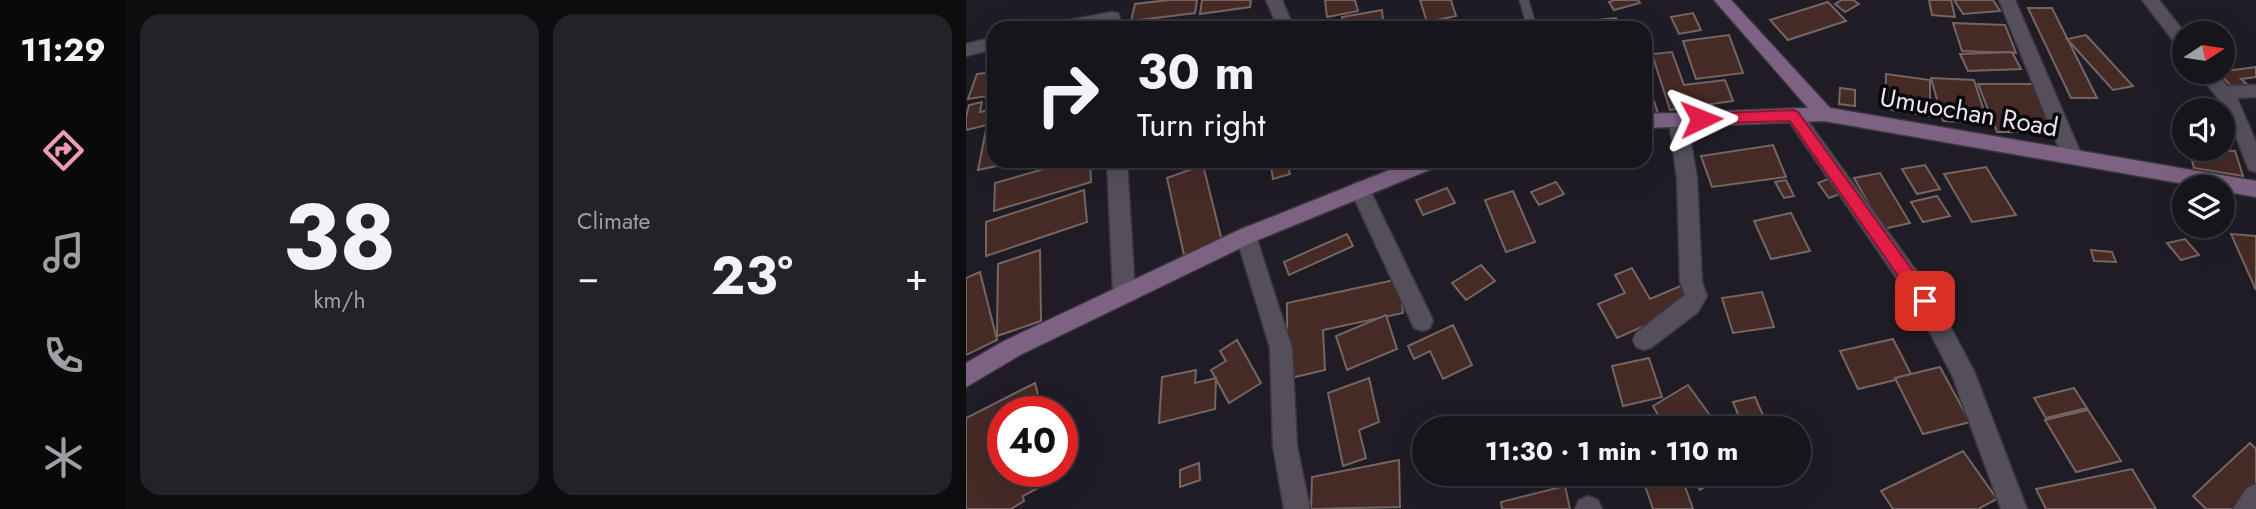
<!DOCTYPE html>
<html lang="en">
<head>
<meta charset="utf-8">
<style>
	:root { --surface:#17151c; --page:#242229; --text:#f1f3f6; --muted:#9e9fa3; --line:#36343b; --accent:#f09ab6 }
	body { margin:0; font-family:Jost,sans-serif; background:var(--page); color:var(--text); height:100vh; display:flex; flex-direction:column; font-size:26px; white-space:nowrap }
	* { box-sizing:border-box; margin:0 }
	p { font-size:23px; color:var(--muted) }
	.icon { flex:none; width:38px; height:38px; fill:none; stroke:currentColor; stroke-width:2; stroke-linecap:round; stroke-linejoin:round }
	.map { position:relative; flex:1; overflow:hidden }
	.drawer { display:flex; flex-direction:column; gap:14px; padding:14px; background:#0d0c0f; width:840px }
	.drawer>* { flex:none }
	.top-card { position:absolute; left:21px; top:21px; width:665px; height:147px; border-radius:21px; box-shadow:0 7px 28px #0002,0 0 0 2px var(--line); background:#17151c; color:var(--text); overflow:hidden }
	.needle { width:46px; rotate:78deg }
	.tools { position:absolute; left:1206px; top:21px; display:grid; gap:14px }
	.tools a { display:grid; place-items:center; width:63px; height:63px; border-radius:50%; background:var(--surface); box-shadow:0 7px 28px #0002,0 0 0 2px var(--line); font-size:35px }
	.speed { position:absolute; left:21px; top:396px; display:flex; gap:14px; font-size:35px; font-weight:700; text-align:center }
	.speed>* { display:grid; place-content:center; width:91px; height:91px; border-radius:50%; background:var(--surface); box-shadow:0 7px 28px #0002,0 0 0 2px var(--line); line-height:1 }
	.speed .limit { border:10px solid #d22; background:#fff; color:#111 }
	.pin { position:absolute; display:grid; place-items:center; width:60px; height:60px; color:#fff; margin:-30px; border-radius:14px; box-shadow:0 4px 10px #0006 }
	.me { position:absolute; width:77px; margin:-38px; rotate:88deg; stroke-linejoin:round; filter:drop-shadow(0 0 5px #0008) }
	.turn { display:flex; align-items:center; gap:24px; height:147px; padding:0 35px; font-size:32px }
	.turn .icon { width:91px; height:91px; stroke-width:2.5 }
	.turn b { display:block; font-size:49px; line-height:60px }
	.big { font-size:52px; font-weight:700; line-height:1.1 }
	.drawer .tile { flex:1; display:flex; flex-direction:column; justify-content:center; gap:10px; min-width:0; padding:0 24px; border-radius:21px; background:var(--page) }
	.drawer .dial { align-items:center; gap:0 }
	.dial b { font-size:91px; line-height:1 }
	.heat { display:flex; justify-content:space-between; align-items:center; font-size:38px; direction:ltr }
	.drawer .tiles { flex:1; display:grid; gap:14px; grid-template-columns:repeat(2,1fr) }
	.trip { position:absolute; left:446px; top:416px; width:399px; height:70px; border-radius:35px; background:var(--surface); box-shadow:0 7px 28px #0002,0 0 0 2px var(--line); font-weight:700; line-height:70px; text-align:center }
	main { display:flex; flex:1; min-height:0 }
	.tabs { display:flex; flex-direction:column; width:126px; justify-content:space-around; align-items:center; background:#09080b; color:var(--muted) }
	.tabs .icon { width:49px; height:49px }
	.tabs .current { color:var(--accent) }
	.tabs b { font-size:32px; color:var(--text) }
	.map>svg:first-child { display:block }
	.building { fill:#452a26; stroke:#746563; stroke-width:2 }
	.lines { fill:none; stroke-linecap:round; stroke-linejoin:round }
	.lane-casing { stroke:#3a373f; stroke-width:11 }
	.street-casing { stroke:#3a373f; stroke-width:3 }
	.secondary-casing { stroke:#3a373f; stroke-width:3 }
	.lane { stroke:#544f5b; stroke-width:9 }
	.street { fill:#544f5b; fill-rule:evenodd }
	.secondary { fill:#7e6284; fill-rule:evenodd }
	.route { fill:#e11d48; stroke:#92132f; stroke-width:2 }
	.labels { text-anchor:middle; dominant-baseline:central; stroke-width:7; stroke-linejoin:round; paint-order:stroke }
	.street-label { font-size:26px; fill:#e8e5ec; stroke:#09070b }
</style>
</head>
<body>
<main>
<nav class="tabs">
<b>11:29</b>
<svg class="icon current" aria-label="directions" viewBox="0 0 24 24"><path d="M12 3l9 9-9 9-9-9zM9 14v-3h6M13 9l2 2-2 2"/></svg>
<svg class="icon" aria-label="music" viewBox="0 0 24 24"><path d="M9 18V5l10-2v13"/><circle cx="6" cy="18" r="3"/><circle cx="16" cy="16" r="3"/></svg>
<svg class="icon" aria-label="phone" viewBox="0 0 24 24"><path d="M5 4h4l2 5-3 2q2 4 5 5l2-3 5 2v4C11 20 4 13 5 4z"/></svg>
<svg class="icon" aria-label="climate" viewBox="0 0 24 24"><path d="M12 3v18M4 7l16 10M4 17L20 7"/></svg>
</nav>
<section class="drawer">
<div class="tiles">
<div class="tile dial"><b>38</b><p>km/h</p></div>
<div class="tile"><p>Climate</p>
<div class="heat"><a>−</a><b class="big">23°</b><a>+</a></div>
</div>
</div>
</section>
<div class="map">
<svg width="1290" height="509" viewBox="0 0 1290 509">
	<rect width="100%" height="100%" fill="#1f1c26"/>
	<g class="building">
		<path d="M202,0H231L229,13L165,21L169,4Z"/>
		<path d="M236,0H285L284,7L234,14Z"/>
		<path d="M359,0H389L392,11L361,17Z"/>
		<path d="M454,0H485L490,16L461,22Z"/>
		<path d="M649,0H672L674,3L648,10L643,2Z"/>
		<path d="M876,0H887L893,4L879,12L869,4Z"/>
		<path d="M963,0H985L989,17L966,15Z"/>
		<path d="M988,0H1027L1034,11L997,14Z"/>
		<path d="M862,2L880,21L822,40L804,20Z"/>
		<path d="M1062,8H1086L1131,98H1105Z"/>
		<path d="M416,10L418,28H377L376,17Z"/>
		<path d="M727,13L735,30L713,34L705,17Z"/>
		<path d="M650,18L653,28H613L612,22Z"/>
		<path d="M987,23L1039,25L1050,53L996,51Z"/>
		<path d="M763,35L777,73L730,79L717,41Z"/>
		<path d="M1120,35L1167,86L1147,90L1101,39Z"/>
		<rect x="679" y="47" width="7" height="27"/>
		<path d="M706,52L718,85L759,80L767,101L704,110L686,54Z"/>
		<path d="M1046,52L1055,69L1002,71L994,54Z"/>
		<path d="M1290,67V77L1275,79L1281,84L1265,86L1252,72Z"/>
		<path d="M28,72V95L2,99L11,74Z"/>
		<path d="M920,74L964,80V116L919,109Z"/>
		<path d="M965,78L1008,80L1022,123L977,121Z"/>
		<path d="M1012,84H1068L1090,132H1031Z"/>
		<path d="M874,88L889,90V106L873,104Z"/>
		<path d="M688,101L692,113L679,115V102Z"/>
		<path d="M16,102L14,112L28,109V161H54L12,170L21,125L0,130V117L3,105Z"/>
		<path d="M807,145L820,177L746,187L735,156Z"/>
		<path d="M1223,149L1269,151L1277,176L1228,168Z"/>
		<path d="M106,161H124L125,182L28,211L29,183Z"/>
		<path d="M304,161H321L324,174L307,179Z"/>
		<path d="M237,165L256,241L218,255L201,178Z"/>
		<path d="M959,165L974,189L951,194L936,169Z"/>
		<path d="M1020,167L1050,215L1006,222L978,174Z"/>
		<path d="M914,173L944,223L917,229L888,178Z"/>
		<path d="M862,179L874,194L863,198L852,183Z"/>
		<path d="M820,180L828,196L818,198L809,182Z"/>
		<path d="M590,182L598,194L573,205L565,192Z"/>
		<path d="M481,188L489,203L457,215L450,200Z"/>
		<path d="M118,190L121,222L20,256V222Z"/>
		<path d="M547,191L569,242L540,252L519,200Z"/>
		<path d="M971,196L984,216L957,222L945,202Z"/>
		<path d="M825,213L844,251L805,259L788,221Z"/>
		<path d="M381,234L387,246L323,275L318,262Z"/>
		<path d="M1265,234L1290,236V290Z"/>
		<path d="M1219,239L1233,255L1215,260L1201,243Z"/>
		<path d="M74,250L75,321L31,336L32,264Z"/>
		<path d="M1125,250L1146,252L1150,262L1128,261Z"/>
		<path d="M515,265L529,281L500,300L486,283Z"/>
		<path d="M666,268L684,299L724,282L735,301L651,338L632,304L659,293L649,275Z"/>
		<path d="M14,272L31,340L0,355V278Z"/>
		<path d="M433,279L437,313L357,330L359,370L321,379V303Z"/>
		<path d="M796,292L808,327L767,333L756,298Z"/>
		<path d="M420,315L431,349L381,370L370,336Z"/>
		<path d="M487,325L506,365L477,379L464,351L448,359L442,346Z"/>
		<path d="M927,339L946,376L892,389L874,351Z"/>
		<path d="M271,340L295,383L263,403L245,370L260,361L254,351Z"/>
		<path d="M683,358L696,397L657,406L646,366Z"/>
		<path d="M974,367L1004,422L957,434L929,378Z"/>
		<path d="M230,370L229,383L250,378L249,409L193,423L196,377Z"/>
		<path d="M403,378L413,422L393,430L400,458L377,466L362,393Z"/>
		<path d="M69,383L76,411H37V471H92L94,476L57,496L58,501L45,509H0V418Z"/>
		<path d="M722,385L754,429H700L687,406Z"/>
		<path d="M1108,388L1121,408L1080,418L1068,398Z"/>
		<path d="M789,397L803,429H778L767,402Z"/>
		<path d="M1122,410L1155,461L1110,472L1079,420Z"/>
		<path d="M1284,443L1290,449V501L1282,509H1240L1227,496Z"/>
		<path d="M997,451L1031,499L1012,509H927L915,491Z"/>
		<path d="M433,460L434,507L345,509L346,477Z"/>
		<path d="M233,463L234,480L214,487V470Z"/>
		<path d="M1166,469L1190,509H1080L1070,489Z"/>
		<path d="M723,474H748L751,479L734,490Z"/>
		<path d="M715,475L727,509H687L679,486Z"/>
		<path d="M599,486L604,509H536L535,502Z"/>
	</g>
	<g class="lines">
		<defs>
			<path id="lane" d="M558,0L566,28"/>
			<g id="street">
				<path d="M300,0H316L328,28H312Z"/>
				<path d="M1033,0H1049L1116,156L1113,161L1106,163L1099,161L1096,156Z"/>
				<path d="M1176,0H1193L1219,33L1218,49L1212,47Z"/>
				<path d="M146,12L152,13L154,17L152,21L117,28H80L88,23Z"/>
				<path d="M28,37V49L0,56V44Z"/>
				<path d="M1232,72H1250L1261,86L1290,85V97L1271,98L1290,142V172L1283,170L1258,107Z"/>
				<path d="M828,108L834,110L967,294L1008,371L1061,509H1035L986,375L951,308L822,120L819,115L822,110Z"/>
				<path d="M712,113L718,115L721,120L731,178L736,282L741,296L732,312L686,347L678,350L670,347L667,340L670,333L719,295L714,282L711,178L703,120L706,115Z"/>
				<path d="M141,161H161L169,293L166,300L158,302L150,300L147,293Z"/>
				<path d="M394,181L401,184L464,314L467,321L464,328L456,331L448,328L384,189L387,184Z"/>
				<path d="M280,227L287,230L290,236L326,348L331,446L344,509H318L307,446L304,348L270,236L273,230Z"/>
				<path d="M1290,484V509H1267L1281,488Z"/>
				<path d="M622,496L632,500L636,509H609L613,500Z"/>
			</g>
			<g id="secondary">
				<path d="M748,0H765L864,108L1290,181V197L1256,191V187H1236L858,121L679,128V114L842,108Z"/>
				<path d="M446,161H476L473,166L287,242L54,355L0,387V363L38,341L273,230Z"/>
			</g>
		</defs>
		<use href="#lane" class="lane-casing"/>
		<use href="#street" class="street-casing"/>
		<use href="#secondary" class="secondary-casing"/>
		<use href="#lane" class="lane"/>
		<use href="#street" class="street"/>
		<use href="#secondary" class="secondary"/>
	</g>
	<path class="route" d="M828,110L832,112L965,296L967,301L965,306L959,308L953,306L824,121L735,124L728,119L735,114Z"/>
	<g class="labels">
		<g class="street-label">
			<text transform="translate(1003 112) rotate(10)">Umuochan Road</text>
		</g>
	</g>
</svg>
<div class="tools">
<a><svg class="needle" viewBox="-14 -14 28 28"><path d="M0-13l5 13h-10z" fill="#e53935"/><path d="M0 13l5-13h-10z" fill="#9e9fa3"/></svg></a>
<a><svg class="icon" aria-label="sound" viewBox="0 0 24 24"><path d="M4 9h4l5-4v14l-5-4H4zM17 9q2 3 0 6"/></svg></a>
<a><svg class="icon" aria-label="layers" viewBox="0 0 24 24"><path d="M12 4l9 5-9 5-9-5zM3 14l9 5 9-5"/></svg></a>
</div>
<div class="speed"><div class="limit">40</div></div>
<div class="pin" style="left:959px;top:301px;background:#d93025"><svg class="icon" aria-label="arrive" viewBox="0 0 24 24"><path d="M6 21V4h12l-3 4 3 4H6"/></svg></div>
<svg class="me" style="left:735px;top:119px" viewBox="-20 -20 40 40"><path d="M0-17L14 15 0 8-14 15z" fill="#e11d48" stroke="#fff" stroke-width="4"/></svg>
<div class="trip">11:30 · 1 min · 110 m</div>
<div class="top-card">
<div class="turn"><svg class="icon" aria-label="right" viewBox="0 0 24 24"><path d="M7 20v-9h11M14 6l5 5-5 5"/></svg><div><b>30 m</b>Turn right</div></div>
</div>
</div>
</main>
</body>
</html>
